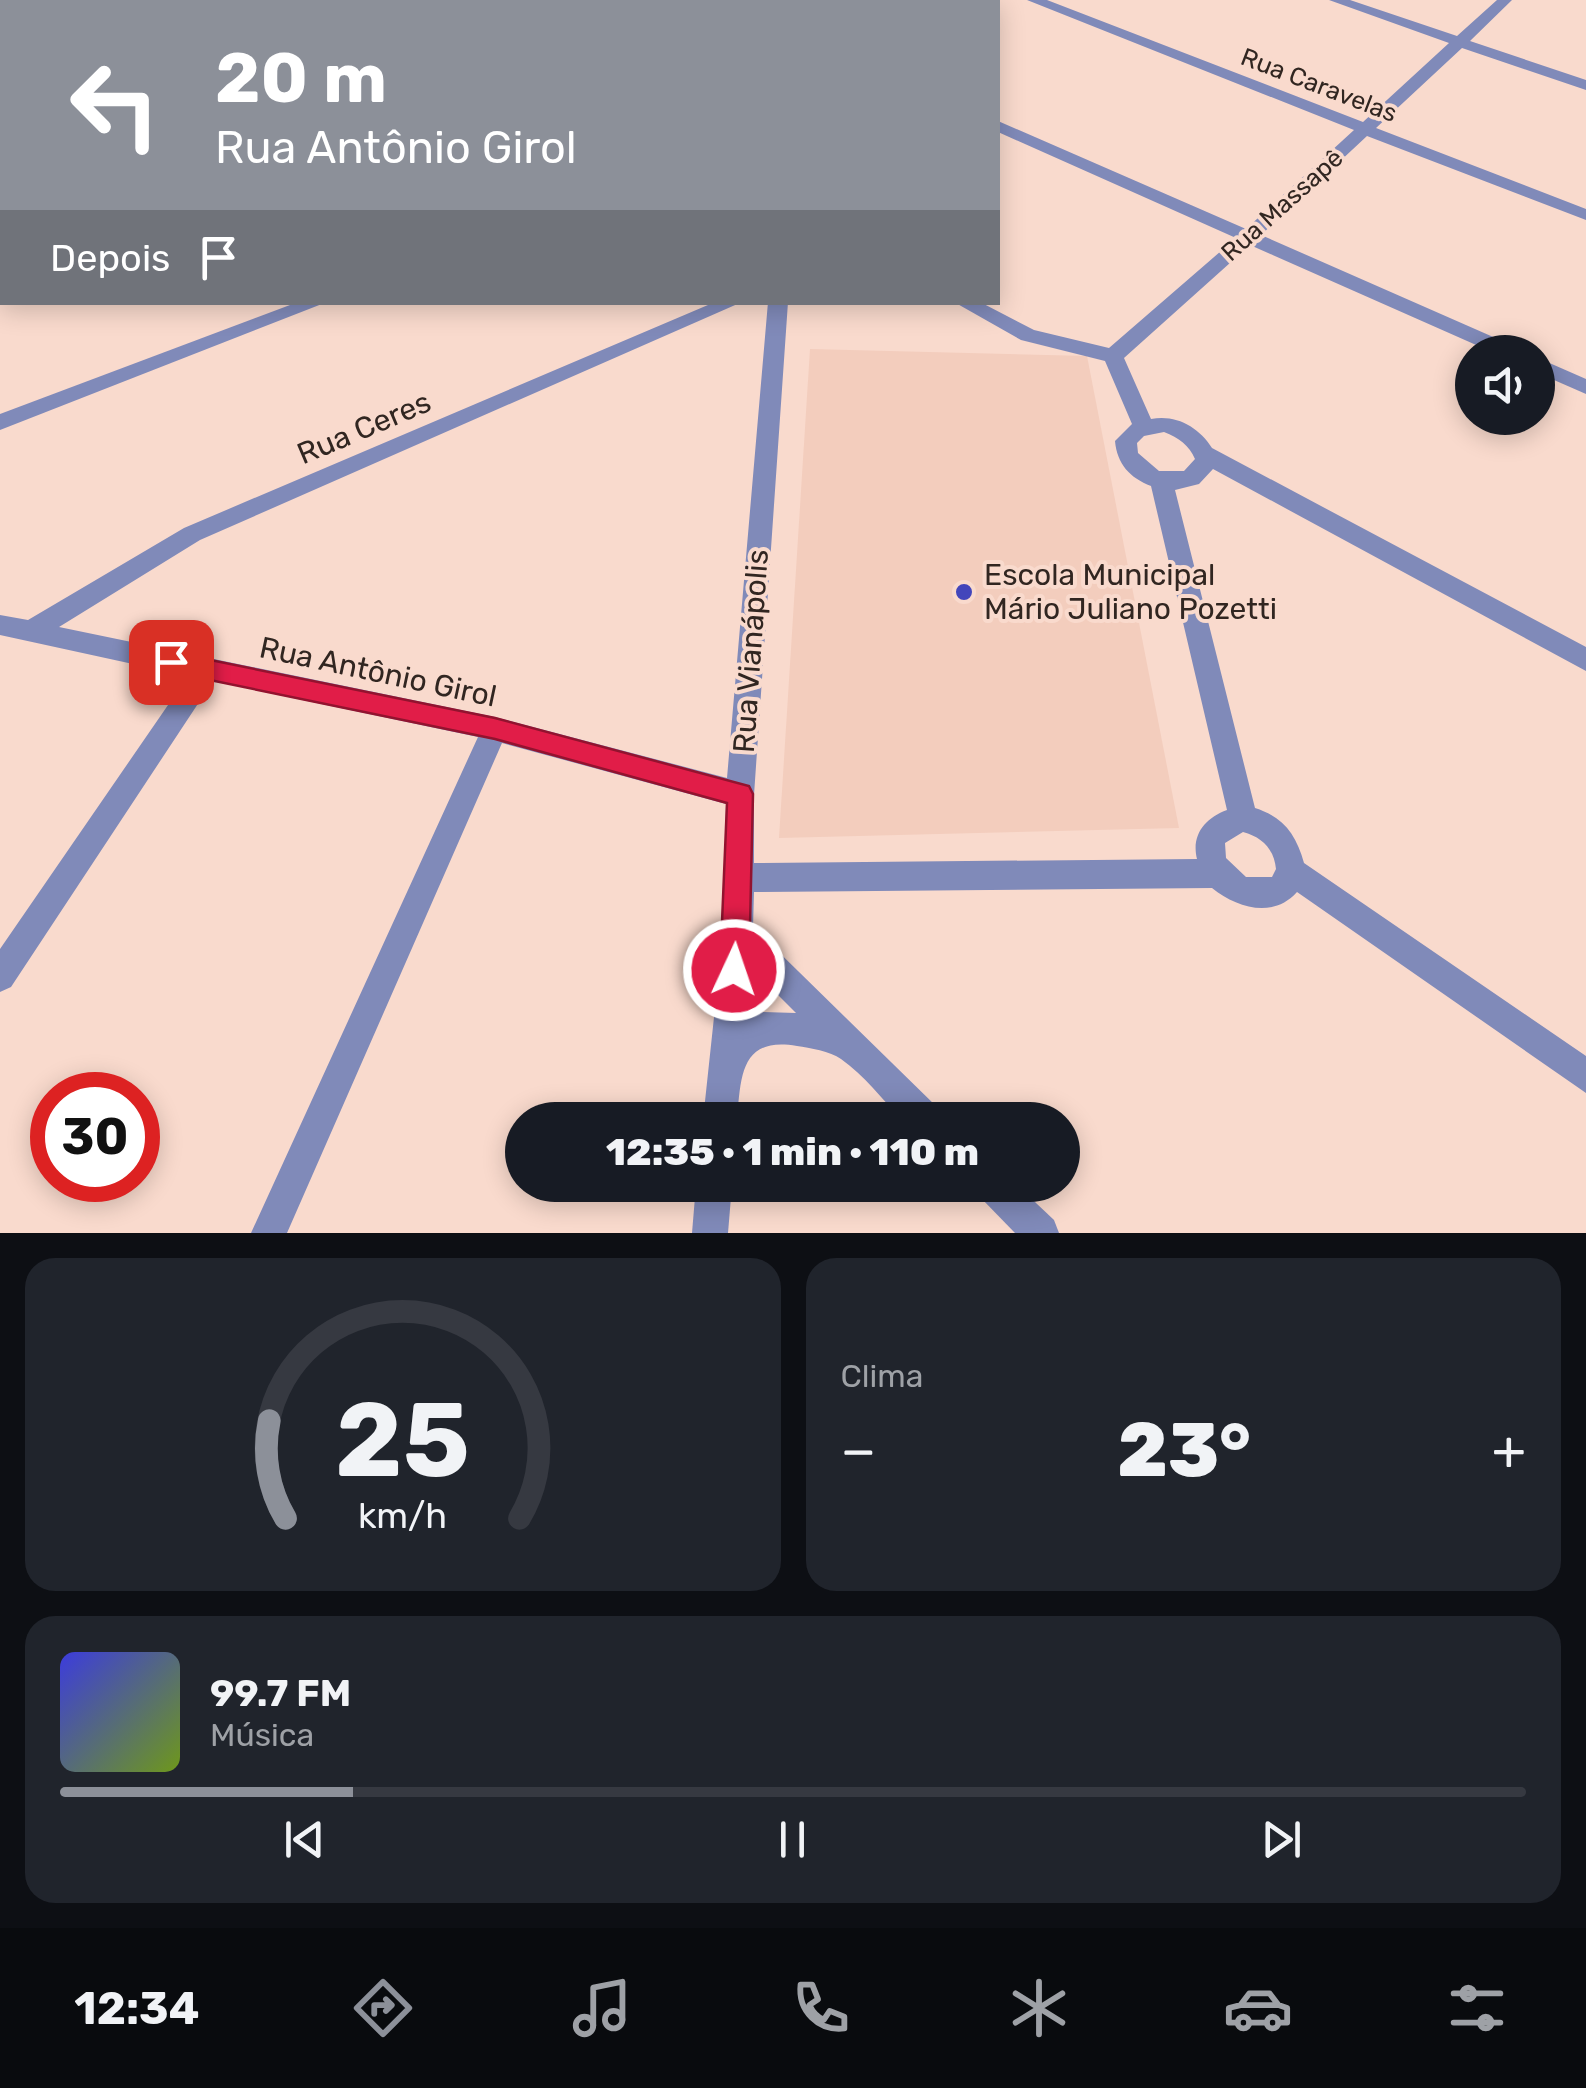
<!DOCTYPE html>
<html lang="pt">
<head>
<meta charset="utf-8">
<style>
	:root { --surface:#171b24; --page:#20242c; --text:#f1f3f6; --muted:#9ea1a6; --line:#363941; --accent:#8c9099 }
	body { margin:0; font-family:Rubik,sans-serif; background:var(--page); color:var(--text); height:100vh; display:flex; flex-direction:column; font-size:38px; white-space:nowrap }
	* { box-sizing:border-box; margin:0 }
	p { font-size:32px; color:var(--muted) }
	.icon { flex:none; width:55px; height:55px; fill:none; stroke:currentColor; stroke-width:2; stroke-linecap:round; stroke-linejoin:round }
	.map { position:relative; height:1233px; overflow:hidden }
	.details { display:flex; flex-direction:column; gap:25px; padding:25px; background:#0d0f14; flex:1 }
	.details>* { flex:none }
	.hud { position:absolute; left:0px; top:0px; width:1000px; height:305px; box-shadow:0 5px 25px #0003; background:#8c9099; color:#fff; overflow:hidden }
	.buttons { position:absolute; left:1455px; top:335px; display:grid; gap:20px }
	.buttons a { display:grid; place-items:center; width:100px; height:100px; border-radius:50%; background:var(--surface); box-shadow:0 5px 25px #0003; font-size:50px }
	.speed { position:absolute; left:30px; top:1072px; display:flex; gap:20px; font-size:50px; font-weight:700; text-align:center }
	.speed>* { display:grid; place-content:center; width:130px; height:130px; border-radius:50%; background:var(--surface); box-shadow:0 5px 25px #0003; line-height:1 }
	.speed .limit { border:15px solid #d22; background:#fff; color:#111 }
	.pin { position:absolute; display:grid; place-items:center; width:85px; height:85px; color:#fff; margin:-42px; border-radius:20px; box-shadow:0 5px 15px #0006 }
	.me { position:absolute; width:110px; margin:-55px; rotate:3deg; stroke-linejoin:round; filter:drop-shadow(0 0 8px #0008) }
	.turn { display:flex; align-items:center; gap:35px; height:210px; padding:0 50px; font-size:45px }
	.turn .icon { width:130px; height:130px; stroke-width:2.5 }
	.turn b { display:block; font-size:70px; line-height:85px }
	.then { display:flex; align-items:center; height:95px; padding:0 50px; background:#0003; gap:20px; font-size:38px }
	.big { font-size:75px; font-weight:800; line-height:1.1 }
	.details .widget { flex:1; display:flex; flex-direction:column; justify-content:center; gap:15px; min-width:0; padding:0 35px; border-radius:30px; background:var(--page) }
	.details .dial { align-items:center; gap:0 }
	.dial svg { height:260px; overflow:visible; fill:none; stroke:var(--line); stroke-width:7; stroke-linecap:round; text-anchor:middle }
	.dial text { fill:var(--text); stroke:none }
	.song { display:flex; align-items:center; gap:30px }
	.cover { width:120px; height:120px; border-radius:15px; background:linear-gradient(135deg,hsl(240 70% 55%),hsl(80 70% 35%)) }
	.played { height:10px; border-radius:5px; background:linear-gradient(90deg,var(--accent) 20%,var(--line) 20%) }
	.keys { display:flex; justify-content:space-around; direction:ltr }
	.heat { display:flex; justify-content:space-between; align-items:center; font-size:55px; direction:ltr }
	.details .tiles { flex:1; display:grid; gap:25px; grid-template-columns:1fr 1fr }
	.widget:last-child { grid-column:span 2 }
	.trip { position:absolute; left:505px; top:1102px; width:575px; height:100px; border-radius:50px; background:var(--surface); box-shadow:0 5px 25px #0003; font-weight:800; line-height:100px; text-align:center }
	.dock { display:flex; height:160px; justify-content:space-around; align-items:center; background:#090b0e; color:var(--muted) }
	.dock .icon { width:70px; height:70px }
	.dock .selected { color:var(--accent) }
	.dock b { font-size:45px; color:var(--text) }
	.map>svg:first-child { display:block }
	.built { fill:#f3cdbd }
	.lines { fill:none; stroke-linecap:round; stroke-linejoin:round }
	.minor { fill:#808ab9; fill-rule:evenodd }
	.major { stroke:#373d91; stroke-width:25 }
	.route { fill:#e11d48; stroke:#92132f; stroke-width:2.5 }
	.poi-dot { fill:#4346bb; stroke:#f9dacd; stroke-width:4 }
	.labels { text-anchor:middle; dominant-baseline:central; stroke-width:8; stroke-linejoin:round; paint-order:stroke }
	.far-street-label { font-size:25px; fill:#312621; stroke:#f9dacd }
	.street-label { font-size:30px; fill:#312621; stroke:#f9dacd }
	.poi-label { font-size:30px; fill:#312621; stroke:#f9dacd; text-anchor:start }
</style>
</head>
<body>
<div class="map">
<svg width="1586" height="1233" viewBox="0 0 1586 1233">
	<rect width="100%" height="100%" fill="#f9dacd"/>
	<path class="built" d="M810,349L1087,356L1179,828L779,838Z"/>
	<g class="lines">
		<g class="minor">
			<path d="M1027,0H1047L1363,122L1449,43L1329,0H1350L1457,36L1497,0H1512L1470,41L1586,80V90L1462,48L1376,128L1586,209V220L1367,136L1261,235L1516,347L1519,352H1492L1250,245L1124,358L1151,419C1176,414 1199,427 1212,448L1586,647V671L1213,469L1199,484L1175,490L1255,808C1283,817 1296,834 1304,863L1586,1056V1093L1297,892C1273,919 1237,908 1212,888L754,892L753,927L938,1108L943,1120H902C883,1100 864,1075 841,1059C830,1051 810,1048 797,1046C740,1036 741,1077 737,1120H703L723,933L726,804L502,743L287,1233H251L478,737L213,681L11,987L0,992V949L188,676L0,635V615L28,620L184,528L715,302H742L200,540L59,627L495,717L727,778L768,302H788L754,795V863L1197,859C1191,835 1205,818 1227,810L1151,486C1130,478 1117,464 1115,441L1132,424L1105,361L1021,340L954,302H980L1034,330L1109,348L1236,238L998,132V121L1246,229L1354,130ZM1164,432C1179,438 1189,445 1195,459L1184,471H1159L1138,453L1137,443L1144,436ZM1243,832C1262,837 1274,849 1276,869L1272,877H1246L1226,858L1225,843ZM750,967L796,1013L763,1012L746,1019Z"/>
			<path d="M2,272V284L0,285V273Z"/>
			<path d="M298,302H327L0,430V414Z"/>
			<path d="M1538,358L1586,379V394L1538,373Z"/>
			<path d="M696,1185H732L728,1233H692Z"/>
			<path d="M974,1185H1017L1054,1220L1059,1233H1015L980,1197Z"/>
		</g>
		<g class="major">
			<path d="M182,2L191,0"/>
			<path d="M240,2L250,0"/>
			<path d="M0,49L2,48"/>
		</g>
	</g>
	<path class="route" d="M171,652L495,718L749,786L753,794L749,970L745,980L734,984L724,980L720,970L727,803L495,739L171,672L163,669L160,662L163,655Z"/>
	<circle class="poi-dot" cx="964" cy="592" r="10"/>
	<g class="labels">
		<g class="far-street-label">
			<text transform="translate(1319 85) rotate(21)">Rua Caravelas</text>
			<text transform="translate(1282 205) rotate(-42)">Rua Massapê</text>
		</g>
		<g class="street-label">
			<text transform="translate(364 428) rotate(-23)">Rua Ceres</text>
			<text transform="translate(751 651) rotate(-86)">Rua Vianápolis</text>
			<text transform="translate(378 672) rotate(12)">Rua Antônio Girol</text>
		</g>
		<g class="poi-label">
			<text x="984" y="575">Escola Municipal<tspan x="984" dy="34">Mário Juliano Pozetti</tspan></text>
		</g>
	</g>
</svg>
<div class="buttons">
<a><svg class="icon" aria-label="sound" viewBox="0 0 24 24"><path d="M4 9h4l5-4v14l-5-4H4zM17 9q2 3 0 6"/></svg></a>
</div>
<div class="speed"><div class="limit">30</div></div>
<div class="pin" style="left:171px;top:662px;background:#d93025"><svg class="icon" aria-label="arrive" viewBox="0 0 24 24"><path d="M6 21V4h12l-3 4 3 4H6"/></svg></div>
<svg class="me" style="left:734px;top:970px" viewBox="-20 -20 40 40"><circle r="17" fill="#e11d48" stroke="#fff" stroke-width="3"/><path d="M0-11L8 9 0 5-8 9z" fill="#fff"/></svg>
<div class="trip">12:35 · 1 min · 110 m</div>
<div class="hud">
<div class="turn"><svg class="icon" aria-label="left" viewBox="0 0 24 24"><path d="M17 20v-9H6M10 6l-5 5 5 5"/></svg><div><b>20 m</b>Rua Antônio Girol</div></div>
<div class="then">Depois<svg class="icon" aria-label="arrive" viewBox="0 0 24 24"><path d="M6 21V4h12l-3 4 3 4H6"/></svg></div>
</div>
</div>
<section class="details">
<div class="tiles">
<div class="widget dial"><svg viewBox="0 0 100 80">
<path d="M14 69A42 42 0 1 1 86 69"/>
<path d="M14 69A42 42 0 0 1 9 39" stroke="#8c9099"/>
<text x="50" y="56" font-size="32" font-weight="700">25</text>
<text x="50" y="72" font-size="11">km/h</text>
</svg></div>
<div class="widget"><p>Clima</p>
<div class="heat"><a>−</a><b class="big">23°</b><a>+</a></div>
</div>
<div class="widget">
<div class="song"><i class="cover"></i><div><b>99.7 FM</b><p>Música</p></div></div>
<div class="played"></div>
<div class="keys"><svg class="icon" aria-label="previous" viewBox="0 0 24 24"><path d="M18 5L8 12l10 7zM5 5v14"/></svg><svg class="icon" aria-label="pause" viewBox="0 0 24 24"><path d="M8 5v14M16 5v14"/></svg><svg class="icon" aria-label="next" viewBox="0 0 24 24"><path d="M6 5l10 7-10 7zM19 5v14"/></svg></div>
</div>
</div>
</section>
<nav class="dock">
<b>12:34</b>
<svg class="icon selected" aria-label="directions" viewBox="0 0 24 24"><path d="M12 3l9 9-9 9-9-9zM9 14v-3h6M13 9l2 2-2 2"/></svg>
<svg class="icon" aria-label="music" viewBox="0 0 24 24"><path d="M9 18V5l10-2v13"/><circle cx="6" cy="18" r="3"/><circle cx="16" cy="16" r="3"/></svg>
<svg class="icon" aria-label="phone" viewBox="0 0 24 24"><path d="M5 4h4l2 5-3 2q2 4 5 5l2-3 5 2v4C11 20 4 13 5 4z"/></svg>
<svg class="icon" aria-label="climate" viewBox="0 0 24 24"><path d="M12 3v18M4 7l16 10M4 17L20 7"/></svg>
<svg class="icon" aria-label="car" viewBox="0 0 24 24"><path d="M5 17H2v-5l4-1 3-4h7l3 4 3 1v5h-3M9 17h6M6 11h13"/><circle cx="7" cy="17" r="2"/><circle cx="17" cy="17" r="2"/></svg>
<svg class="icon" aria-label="filters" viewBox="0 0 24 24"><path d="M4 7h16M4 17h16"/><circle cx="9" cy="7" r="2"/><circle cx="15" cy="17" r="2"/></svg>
</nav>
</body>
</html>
